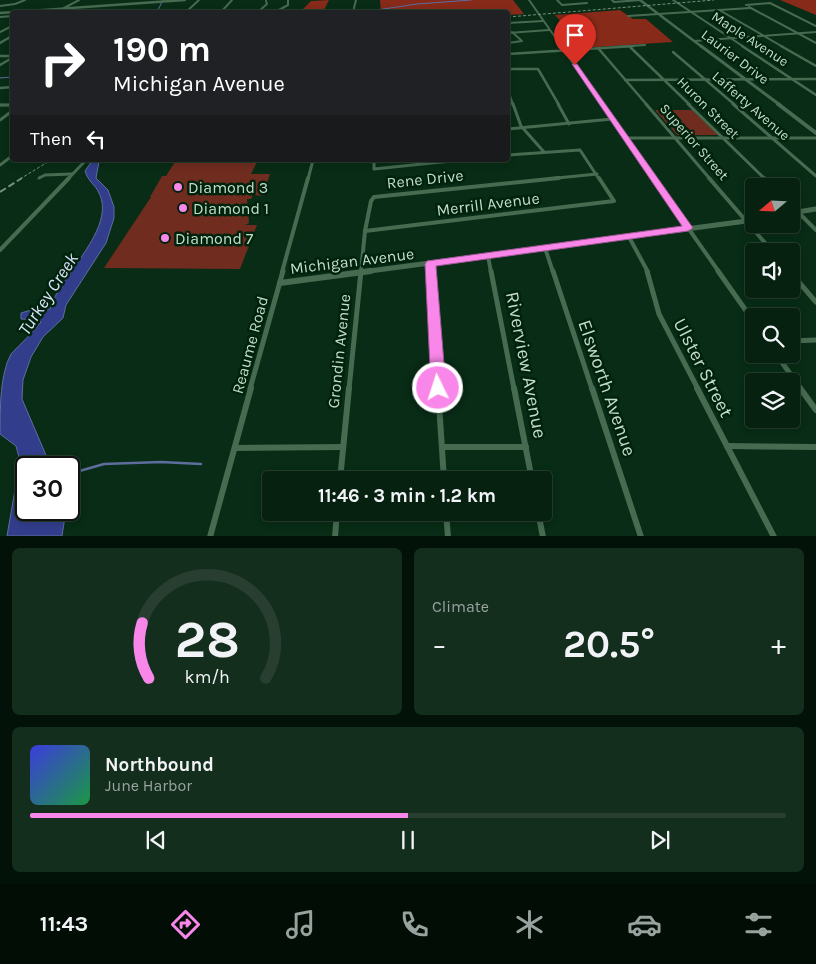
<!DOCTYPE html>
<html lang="en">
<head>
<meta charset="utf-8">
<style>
	:root { --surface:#062110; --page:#142e1e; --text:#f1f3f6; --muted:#98a39f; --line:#273e30; --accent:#f987e9 }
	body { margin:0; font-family:Karla,sans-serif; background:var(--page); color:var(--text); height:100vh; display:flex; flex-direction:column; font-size:19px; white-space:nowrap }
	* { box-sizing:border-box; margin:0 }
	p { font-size:16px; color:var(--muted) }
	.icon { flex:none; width:28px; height:28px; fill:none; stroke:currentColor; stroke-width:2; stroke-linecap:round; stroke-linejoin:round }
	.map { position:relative; height:536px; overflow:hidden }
	.drawer { display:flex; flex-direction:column; gap:12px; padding:12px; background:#031209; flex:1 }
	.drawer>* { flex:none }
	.top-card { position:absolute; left:10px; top:10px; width:500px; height:152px; border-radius:5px; box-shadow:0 2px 8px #0003,0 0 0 1px var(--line); background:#202124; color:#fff; overflow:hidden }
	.needle { width:32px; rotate:251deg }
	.fabs { position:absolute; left:745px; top:178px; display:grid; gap:10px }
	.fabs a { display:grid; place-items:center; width:55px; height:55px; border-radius:5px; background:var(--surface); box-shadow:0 2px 8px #0003,0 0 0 1px var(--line); font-size:25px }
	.speed { position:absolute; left:15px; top:456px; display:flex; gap:10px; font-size:25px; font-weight:700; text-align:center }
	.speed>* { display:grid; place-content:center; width:65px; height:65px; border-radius:50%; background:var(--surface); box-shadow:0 2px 8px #0003,0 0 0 1px var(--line); line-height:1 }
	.speed .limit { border:2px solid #111; border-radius:8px; background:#fff; color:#111 }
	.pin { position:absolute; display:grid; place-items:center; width:42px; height:42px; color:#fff; margin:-51px -21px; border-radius:50% 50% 50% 0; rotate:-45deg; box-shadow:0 0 5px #0007 }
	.pin .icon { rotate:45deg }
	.me { position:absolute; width:55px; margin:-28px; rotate:356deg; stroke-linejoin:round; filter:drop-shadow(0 0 4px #0008) }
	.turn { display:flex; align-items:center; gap:18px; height:105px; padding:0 20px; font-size:22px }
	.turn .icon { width:65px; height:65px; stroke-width:2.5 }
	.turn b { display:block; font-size:35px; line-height:42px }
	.then { display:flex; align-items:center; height:48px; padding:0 20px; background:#0003; gap:10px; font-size:19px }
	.big { font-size:38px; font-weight:700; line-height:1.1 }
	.drawer .widget { flex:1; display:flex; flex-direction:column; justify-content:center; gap:8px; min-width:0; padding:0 18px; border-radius:8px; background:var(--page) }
	.drawer .dial { align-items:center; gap:0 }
	.dial svg { height:130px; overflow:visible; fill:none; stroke:var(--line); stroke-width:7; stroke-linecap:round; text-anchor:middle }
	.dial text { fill:var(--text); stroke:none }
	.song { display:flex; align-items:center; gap:15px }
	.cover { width:60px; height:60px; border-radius:8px; background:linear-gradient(135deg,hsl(240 70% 55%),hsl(140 70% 35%)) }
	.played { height:5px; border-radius:2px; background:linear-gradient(90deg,var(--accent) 50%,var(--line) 50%) }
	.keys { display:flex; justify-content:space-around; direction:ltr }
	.heat { display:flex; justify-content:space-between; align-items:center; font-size:28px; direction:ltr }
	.drawer .tiles { flex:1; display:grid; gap:12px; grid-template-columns:1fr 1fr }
	.widget:last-child { grid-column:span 2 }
	.trip { position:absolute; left:262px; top:471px; width:290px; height:50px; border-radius:5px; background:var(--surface); box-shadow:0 2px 8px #0003,0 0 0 1px var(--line); font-weight:700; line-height:50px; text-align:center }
	.menu { display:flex; height:80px; justify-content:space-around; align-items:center; background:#020d06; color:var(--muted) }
	.menu .icon { width:35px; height:35px }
	.menu .active { color:var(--accent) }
	.menu b { font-size:22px; color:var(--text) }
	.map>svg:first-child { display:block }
	.green { fill:#702c1f }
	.forest { fill:#872a19 }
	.water { fill:#323e8c; stroke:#5e6d9e }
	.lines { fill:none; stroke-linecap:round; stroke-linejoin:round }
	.stream-far1 { stroke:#5e6d9e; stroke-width:1 }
	.stream { stroke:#5e6d9e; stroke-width:2.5 }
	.minor-far5 { stroke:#476b51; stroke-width:2 }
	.minor-far4 { stroke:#476b51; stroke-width:2.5 }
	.minor-far3 { stroke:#476b51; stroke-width:3 }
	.minor-far2 { stroke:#476b51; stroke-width:4 }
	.minor-far1 { stroke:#476b51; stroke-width:5 }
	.minor { stroke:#476b51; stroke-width:6 }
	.tertiary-far4 { stroke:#476b51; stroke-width:2.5 }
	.tertiary-far3 { stroke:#476b51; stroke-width:3 }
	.tertiary-far2 { stroke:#476b51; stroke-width:4 }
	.tertiary-far1 { stroke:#476b51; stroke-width:5 }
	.tertiary { stroke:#476b51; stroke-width:6 }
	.rail-far1 { stroke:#76937e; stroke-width:1; stroke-dasharray:3 2; stroke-linecap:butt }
	.rail { stroke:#76937e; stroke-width:2; stroke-dasharray:7 3; stroke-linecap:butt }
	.route { fill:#f987e9; stroke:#a25897 }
	.poi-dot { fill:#f987e9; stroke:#00230d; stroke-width:2 }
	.labels { text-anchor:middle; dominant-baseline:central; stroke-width:5; stroke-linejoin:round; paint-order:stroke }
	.far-street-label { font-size:14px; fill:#c4dcc9; stroke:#00230d }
	.street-label { font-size:16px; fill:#c4dcc9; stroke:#00230d }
	.poi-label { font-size:16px; fill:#c4dcc9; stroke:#00230d; text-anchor:start }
	.water-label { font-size:18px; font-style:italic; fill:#dbe2f9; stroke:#00230d }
	.near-street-label { font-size:19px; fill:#c4dcc9; stroke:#00230d }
</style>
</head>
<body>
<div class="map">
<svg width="816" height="537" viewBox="0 0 816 537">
	<rect width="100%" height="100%" fill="#082c16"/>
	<g class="green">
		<path d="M655,110H692L718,135H677Z"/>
		<path d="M176,160H258L251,174H270L263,196L253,195L251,199H247L249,223L245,225H257L240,269L104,268L151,197H150L162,176H166Z"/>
	</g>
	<g class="forest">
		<path d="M329,0L323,12H304L305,10H302L311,1Z"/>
		<path d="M380,0H513L524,14L508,15V12H381Z"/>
		<path d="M780,0H816V15Z"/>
		<path d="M620,10L633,19H646L673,42L580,48L576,40L555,15Z"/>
	</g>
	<path class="water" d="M101,160L99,162L96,178L108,190L114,207V218L106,243L66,305L63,318L43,337L31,357L23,380L22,399L51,467L26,468V510H66L62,536H7L20,461L16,446L0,434C0,408 0,374 11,354C21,343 32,334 41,322L38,320L21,319V313L31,310L50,309C59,276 117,229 99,193C95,184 89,183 85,171L92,161Z"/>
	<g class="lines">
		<g class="stream-far1">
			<path d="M157,12L163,0"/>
			<path d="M363,12L417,4L471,0"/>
			<path d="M0,78L12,77"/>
		</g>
		<path class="stream" d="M69,474L104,464L161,462L201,464"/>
		<g class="minor-far5">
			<path d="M529,0L562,47"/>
			<path d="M557,0L562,5L587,3"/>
			<path d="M612,0L614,2L641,0"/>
			<path d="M673,0L744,47"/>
			<path d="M266,1L267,4L259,11H277L288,5V0"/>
			<path d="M746,5L770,3L816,26"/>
			<path d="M0,6L15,4L25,0"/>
			<path d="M749,7L816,43"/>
			<path d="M64,8L79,0"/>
			<path d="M721,11L783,47"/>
			<path d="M186,12L199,0"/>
			<path d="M221,12L232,0"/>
			<path d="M353,12L356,0"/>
			<path d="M628,16L750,8"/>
			<path d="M0,17L12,16"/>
			<path d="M508,23L543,21"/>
			<path d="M0,32L12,26"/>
			<path d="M508,33L549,30"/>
			<path d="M694,41L816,32"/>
			<path d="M508,43L522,41L512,32"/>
			<path d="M615,47L645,45"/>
		</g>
		<g class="minor-far4">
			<path d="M561,46L603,105"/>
			<path d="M629,46L690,105"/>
			<path d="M742,46L816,95"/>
			<path d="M781,46L816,66"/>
			<path d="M598,48L647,105"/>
			<path d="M673,52L735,105"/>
			<path d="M508,54L634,46"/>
			<path d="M0,56H12"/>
			<path d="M0,65L12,58"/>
			<path d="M508,69H538L559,105"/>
			<path d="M625,80L816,79"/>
			<path d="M0,88L12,87"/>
			<path d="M508,91L513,105"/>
			<path d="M0,105H12"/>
		</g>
		<g class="minor-far3">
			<path d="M513,104L521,126L544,152"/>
			<path d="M558,104L569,124"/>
			<path d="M602,104L654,179"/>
			<path d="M646,104L710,179"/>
			<path d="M688,104L765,179"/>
			<path d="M733,104L816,176"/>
			<path d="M0,105H12"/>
			<path d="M0,120L12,111"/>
			<path d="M508,129L612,119"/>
			<path d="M626,138H816"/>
			<path d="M508,155L580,150L599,179"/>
			<path d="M374,160V169L461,160"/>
			<path d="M0,165L12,156"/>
			<path d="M39,178L45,175L72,174"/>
			<path d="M68,179L86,160"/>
			<path d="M308,179L313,160"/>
			<path d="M547,179L597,174"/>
		</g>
		<g class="minor-far2">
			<path d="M653,178L719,272"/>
			<path d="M709,178L772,251"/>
			<path d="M764,178L772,186"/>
			<path d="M791,205L816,230"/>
			<path d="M365,231L614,201L599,178"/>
			<path d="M629,237L648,272"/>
			<path d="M545,248L553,272"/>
			<path d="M0,250L69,178"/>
			<path d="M488,256L491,272"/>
			<path d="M431,264V272"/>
			<path d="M282,272L308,178"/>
			<path d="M361,272L365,231L371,201L374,197L559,178"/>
		</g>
		<g class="minor-far1">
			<path d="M431,271L439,389"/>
			<path d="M491,271L514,389"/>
			<path d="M553,271L592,389"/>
			<path d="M647,271L659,314L698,389"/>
			<path d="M718,271L754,322"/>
			<path d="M791,273L816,302"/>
			<path d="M791,341L816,340"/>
			<path d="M776,354L801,389"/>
			<path d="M250,389L283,271"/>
			<path d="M349,389L361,271"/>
		</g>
		<g class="minor">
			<path d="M438,388L444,480"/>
			<path d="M514,388L532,480"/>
			<path d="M592,388L641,537"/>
			<path d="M697,388L774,537"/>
			<path d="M800,388L816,410"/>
			<path d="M727,446L816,447"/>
			<path d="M442,447H526"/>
			<path d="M235,448L343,447"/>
			<path d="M340,480L349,388"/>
			<path d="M446,512L448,537"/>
			<path d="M538,512L543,537"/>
			<path d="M210,537L251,388"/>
			<path d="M335,537L337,512"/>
		</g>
		<g class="tertiary-far4">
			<path d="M640,0L702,47"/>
			<path d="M0,13L185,0"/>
			<path d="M0,43L12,36"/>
		</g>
		<path class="tertiary-far3" d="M701,46L780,105"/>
		<path class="tertiary-far2" d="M778,104L816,133"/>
		<g class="tertiary-far1">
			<path d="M791,213L816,209"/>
			<path d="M362,272L754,220"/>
		</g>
		<path class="tertiary" d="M280,283L371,271"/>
		<g class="rail-far1">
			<path d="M508,17L714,0"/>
			<path d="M20,179L51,160"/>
		</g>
		<path class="rail" d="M0,192L22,178"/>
	</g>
	<path class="route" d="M572,64H577L693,228L688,231L436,266L446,388L444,392L438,393L433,392L431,388L425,264L427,261L682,226Z"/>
	<g class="poi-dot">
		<circle cx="178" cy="187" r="5"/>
		<circle cx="183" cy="208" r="5"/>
		<circle cx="165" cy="238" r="5"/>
	</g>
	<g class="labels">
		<g class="far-street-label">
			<text transform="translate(750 39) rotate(33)">Maple Avenue</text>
			<text transform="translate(735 57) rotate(37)">Laurier Drive</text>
			<text transform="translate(751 106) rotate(41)">Lafferty Avenue</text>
			<text transform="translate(708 108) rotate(45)">Huron Street</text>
			<text transform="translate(694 142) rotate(49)">Superior Street</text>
		</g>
		<g class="street-label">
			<text transform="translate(425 179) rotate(-6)">Rene Drive</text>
			<text transform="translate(488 204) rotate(-7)">Merrill Avenue</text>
			<text transform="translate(352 261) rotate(-7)">Michigan Avenue</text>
			<text transform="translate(250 345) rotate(-75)">Reaume Road</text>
			<text transform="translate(339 351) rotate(-84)">Grondin Avenue</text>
		</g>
		<g class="poi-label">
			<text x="188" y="187">Diamond 3</text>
			<text x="193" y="208">Diamond 1</text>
			<text x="175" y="238">Diamond 7</text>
		</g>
		<g class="water-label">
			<text transform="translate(48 294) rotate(-57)">Turkey Creek</text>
		</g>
		<g class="near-street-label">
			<text transform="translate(526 365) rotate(79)">Riverview Avenue</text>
			<text transform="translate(703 368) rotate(63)">Ulster Street</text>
			<text transform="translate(607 388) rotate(71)">Elsworth Avenue</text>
		</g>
	</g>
</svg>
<div class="fabs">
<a><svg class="needle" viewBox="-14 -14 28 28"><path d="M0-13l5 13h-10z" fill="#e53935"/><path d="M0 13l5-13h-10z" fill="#98a39f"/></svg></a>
<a><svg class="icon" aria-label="sound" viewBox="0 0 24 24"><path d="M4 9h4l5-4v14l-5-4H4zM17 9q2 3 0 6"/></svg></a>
<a><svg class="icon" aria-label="search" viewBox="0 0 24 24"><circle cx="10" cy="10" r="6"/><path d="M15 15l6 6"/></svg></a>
<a><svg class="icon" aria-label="layers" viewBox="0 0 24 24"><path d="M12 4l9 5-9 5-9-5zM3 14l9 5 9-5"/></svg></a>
</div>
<div class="speed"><div class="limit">30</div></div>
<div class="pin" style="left:575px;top:65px;background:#d93025"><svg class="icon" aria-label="arrive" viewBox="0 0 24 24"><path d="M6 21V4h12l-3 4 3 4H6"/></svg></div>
<svg class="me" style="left:438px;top:388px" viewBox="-20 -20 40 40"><circle r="17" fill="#f987e9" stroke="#fff" stroke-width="3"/><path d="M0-11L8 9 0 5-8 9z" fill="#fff"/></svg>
<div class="trip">11:46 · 3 min · 1.2 km</div>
<div class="top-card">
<div class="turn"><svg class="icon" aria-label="right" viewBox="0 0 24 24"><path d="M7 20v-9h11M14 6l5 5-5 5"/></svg><div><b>190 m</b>Michigan Avenue</div></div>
<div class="then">Then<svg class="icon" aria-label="left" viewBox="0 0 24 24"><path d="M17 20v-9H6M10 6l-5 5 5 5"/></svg></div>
</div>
</div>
<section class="drawer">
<div class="tiles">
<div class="widget dial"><svg viewBox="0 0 100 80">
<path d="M14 69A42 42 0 1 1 86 69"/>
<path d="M14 69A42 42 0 0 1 10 35" stroke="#f987e9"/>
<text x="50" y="56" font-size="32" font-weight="700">28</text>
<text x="50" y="72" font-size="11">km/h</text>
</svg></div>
<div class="widget"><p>Climate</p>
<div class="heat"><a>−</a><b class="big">20.5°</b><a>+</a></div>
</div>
<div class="widget">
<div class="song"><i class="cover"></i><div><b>Northbound</b><p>June Harbor</p></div></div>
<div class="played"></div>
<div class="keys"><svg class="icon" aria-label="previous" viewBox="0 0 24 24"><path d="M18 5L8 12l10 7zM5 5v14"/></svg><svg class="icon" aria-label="pause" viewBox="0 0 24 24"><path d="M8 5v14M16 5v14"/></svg><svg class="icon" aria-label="next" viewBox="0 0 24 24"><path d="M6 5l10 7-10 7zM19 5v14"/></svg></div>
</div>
</div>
</section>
<nav class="menu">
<b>11:43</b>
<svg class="icon active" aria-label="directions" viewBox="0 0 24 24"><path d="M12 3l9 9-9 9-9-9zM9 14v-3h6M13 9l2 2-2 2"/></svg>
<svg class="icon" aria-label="music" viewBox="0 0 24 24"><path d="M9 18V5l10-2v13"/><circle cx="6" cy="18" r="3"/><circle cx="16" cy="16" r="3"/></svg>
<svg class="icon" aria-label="phone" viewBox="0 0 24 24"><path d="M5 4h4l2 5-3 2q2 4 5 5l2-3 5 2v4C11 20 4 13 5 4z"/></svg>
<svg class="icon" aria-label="climate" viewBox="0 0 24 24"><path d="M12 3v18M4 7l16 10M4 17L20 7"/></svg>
<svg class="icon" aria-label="car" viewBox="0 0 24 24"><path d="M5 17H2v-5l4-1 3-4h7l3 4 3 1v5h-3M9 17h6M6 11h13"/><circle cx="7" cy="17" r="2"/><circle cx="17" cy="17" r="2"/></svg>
<svg class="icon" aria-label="filters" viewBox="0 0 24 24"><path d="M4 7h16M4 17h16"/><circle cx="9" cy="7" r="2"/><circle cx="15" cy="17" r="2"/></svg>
</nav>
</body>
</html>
